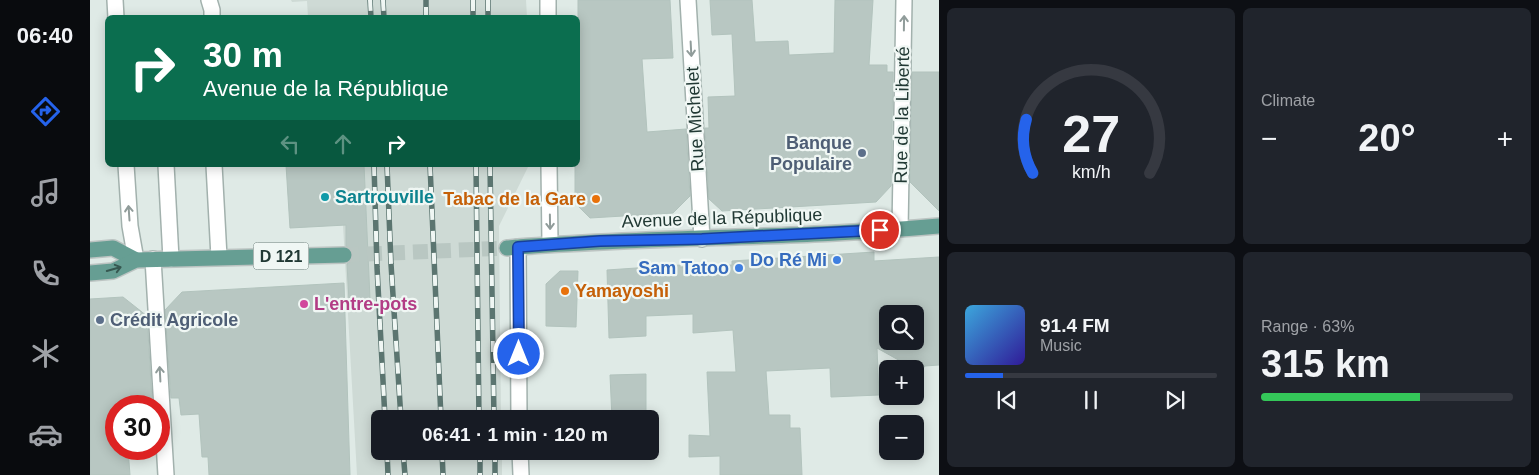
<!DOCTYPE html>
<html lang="en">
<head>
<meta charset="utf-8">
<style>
	:root { --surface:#171b24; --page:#20242c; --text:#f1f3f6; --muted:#9ea1a6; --line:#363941; --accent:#2563eb }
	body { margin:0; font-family:Arial,sans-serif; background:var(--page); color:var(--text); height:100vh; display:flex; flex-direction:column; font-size:19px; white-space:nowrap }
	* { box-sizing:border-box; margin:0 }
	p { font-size:16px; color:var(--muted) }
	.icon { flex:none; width:28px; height:28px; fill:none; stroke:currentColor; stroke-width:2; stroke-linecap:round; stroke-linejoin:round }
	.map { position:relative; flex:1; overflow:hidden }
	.panel { display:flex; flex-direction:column; gap:8px; padding:8px; background:#0d0f14; width:600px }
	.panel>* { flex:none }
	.hud { position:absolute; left:15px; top:15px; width:475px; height:152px; border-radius:8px; box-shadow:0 2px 12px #0003; background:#0b6e4f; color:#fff; overflow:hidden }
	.controls { position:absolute; left:789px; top:305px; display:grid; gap:10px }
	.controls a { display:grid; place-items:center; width:45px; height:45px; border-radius:8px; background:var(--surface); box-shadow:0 2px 12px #0003; font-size:25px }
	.speed { position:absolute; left:15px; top:395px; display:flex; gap:10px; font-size:25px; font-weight:700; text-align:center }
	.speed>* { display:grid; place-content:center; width:65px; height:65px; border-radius:50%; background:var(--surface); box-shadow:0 2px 12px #0003; line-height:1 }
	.speed .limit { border:8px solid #d22; background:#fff; color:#111 }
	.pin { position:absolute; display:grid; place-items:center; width:42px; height:42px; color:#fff; margin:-21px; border:2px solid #fff; border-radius:50%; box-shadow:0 1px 5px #0007 }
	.me { position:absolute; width:55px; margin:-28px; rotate:0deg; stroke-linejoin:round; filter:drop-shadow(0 0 4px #0008) }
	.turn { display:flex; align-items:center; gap:18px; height:105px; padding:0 15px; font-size:22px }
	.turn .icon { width:65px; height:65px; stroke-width:2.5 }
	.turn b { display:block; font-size:35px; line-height:42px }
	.lanes { display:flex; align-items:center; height:48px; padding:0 15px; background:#0003; justify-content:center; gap:25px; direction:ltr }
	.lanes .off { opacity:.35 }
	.big { font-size:38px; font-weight:600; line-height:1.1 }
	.panel .tile { flex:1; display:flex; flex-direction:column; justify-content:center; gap:8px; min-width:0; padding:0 18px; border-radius:8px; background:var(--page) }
	.panel .dial { align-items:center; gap:0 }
	.dial svg { height:130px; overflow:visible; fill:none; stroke:var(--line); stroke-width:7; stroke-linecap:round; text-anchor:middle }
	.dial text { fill:var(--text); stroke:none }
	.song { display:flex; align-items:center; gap:15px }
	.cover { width:60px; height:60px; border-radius:8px; background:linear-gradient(135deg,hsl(200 70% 55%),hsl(250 70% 35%)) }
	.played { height:5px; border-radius:2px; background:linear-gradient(90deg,var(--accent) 15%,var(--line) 15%) }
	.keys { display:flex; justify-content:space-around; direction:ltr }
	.heat { display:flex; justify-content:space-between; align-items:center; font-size:28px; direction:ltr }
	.charge { height:8px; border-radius:4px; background:linear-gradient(90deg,#34c759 63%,var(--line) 0) }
	.panel .tiles { flex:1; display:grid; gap:8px; grid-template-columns:repeat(2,1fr) }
	.trip { position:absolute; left:281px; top:410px; width:288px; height:50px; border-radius:8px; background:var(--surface); box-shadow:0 2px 12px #0003; font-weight:600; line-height:50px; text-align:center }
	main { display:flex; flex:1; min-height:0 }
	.tabs { display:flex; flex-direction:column; width:90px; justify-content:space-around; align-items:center; background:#090b0e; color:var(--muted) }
	.tabs .icon { width:35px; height:35px }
	.tabs .active { color:var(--accent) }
	.tabs b { font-size:22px; color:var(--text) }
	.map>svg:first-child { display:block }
	.built { fill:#cedad5 }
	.building { fill:#b8c7c2; stroke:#b2c3bd; fill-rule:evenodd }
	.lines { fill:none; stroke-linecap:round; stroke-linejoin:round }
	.primary-tunnel { stroke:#b9c7c2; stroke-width:15; stroke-dasharray:15 8; stroke-linecap:butt }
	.service-casing { stroke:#a2b1ad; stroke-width:18 }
	.minor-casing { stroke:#a2b1ad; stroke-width:18 }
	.primary-casing { stroke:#bcc4c2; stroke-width:18 }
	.service { stroke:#fff; stroke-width:15 }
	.minor { stroke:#fff; stroke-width:15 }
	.primary { stroke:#669e93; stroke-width:15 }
	.rail-casing { stroke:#5b7570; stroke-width:5.5 }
	.rail { stroke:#f0f7f4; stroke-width:4; stroke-dasharray:11; stroke-linecap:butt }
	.oneway { stroke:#909c9a }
	.oneway2 { stroke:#365750 }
	.route-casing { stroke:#184099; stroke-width:12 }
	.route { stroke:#2563eb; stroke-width:9 }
	.service-dot { fill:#5c6f8a; stroke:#f0f7f4; stroke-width:2 }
	.culture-dot { fill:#0f9aa8; stroke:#f0f7f4; stroke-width:2 }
	.food-dot { fill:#e8710a; stroke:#f0f7f4; stroke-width:2 }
	.shop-dot { fill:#3f7fe0; stroke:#f0f7f4; stroke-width:2 }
	.hotel-dot { fill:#d1479c; stroke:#f0f7f4; stroke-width:2 }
	.labels { text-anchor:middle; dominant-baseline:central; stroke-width:4.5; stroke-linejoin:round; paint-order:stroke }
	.shield { fill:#f0f7f4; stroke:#5f726e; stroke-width:1 }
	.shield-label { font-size:16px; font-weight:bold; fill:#213934 }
	.street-label { font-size:18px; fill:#213934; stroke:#f0f7f4 }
	.service-label { font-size:18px; font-weight:bold; fill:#4e5e75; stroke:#f0f7f4; text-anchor:end }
	.culture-label { font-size:18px; font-weight:bold; fill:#0d838f; stroke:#f0f7f4; text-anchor:start }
	.food-label { font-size:18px; font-weight:bold; fill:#c56008; stroke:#f0f7f4; text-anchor:end }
	.shop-label { font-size:18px; font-weight:bold; fill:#366cbe; stroke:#f0f7f4; text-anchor:end }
	.hotel-label { font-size:18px; font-weight:bold; fill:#b23c85; stroke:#f0f7f4; text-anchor:start }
</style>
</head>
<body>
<main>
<nav class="tabs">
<b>06:40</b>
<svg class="icon active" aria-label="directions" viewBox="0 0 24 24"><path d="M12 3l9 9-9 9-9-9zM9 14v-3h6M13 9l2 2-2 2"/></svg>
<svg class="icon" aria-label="music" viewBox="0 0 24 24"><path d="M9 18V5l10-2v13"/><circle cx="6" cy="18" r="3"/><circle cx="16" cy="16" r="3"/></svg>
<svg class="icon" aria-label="phone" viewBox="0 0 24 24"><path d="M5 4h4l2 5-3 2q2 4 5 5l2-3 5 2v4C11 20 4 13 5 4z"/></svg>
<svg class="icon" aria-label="climate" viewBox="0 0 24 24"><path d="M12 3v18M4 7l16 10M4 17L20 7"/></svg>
<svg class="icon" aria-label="car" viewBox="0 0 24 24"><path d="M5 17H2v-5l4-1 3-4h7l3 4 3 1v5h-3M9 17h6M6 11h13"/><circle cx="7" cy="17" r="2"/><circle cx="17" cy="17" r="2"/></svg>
</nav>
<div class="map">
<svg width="849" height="475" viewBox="0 0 849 475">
	<rect width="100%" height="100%" fill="#dfeae6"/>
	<g class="built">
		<path d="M201,0H436L437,17H218L217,1L202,2Z"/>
		<path d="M196,165H439L409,226L411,419H290V451H412V475H267L253,225L200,228Z"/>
	</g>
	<g class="building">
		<path d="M488,0H580L583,58L552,59L557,132L596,129L600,196L583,213L500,218L485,203V165H488Z"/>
		<path d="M620,0H662L665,42L698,41L699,55L744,53L745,0H783L779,65H797V72H803L801,186L786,202L632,211L619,199L615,128H619L618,97L645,96L642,34L622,35Z"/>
		<path d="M822,72H849V211L820,182Z"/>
		<path d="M196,165H274L280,299L259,301L257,264L262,260L263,254L262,250L256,246V225L200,228Z"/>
		<path d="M784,252V261L849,257V365L835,366L830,372L787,348L789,395L741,397L740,368L676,371L679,415H700V428H710L712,475H630V456L599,457V435L620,436L617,372H646L643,330L603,333V314L556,316V336L519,338L517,270L590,265V267L642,265V261ZM798,314H825V341H798Z"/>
		<path d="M470,271H488L486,327L456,326V284Z"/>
		<path d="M254,283L260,475H119L118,457H112L109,414L91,415L89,398H81L75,310L92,292Z"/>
		<path d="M33,297L57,316L62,400L26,402V449H38L40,475H0V299Z"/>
		<path d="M556,374V419H522L520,375Z"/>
	</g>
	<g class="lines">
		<path class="primary-tunnel" d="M254,255L417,248"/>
		<defs>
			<g id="service">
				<path d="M25,0L26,18"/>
				<path d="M119,0L122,10V18"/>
				<path d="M36,165L40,226L46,260"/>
				<path d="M76,165L81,259"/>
				<path d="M124,165L129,257"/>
			</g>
			<g id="minor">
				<path d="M458,0V18"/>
				<path d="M598,0L612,239"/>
				<path d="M459,165L460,244"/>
				<path d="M810,229L814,0"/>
				<path d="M428,247L429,419"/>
				<path d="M63,259L76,475"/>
				<path d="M430,451L431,475"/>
			</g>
			<g id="primary">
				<path d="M417,248C561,236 705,239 849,226"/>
				<path d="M0,250L23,248L46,260"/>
				<path d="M0,273L23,271L46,260L254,255"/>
			</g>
		</defs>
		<use href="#service" class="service-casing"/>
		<use href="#minor" class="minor-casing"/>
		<use href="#primary" class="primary-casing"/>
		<use href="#service" class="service"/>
		<use href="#minor" class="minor"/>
		<use href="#primary" class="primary"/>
		<defs>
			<g id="rail">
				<path d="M280,0L281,18"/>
				<path d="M293,0L294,18"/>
				<path d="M383,0V18"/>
				<path d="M398,0V18"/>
				<path d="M336,18V0"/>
				<path d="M284,165L287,267L295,419"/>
				<path d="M297,165L301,264L311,419"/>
				<path d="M340,165L351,419"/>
				<path d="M386,165L389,419"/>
				<path d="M400,165L404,419"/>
				<path d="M297,451L298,475"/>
				<path d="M313,451L315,475"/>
				<path d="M352,451L353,475"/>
				<path d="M390,451V475"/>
				<path d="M405,451V475"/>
			</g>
		</defs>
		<use href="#rail" class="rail-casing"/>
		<use href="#rail" class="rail"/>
	</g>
	<defs><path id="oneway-shaft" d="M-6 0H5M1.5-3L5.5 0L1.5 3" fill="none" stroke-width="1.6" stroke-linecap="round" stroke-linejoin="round" transform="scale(1.25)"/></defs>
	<g class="oneway">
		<use href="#oneway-shaft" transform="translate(814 23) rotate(-89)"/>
		<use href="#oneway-shaft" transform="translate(601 49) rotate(87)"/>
		<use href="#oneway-shaft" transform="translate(39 213) rotate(-94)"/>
		<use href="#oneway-shaft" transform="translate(460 222) rotate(89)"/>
		<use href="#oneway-shaft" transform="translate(70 374) rotate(-93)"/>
	</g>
	<use class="oneway2" href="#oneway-shaft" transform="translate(24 269) rotate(-16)"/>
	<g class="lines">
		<defs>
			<path id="route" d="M429,354L428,247L510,241L612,239L790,230"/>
		</defs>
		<use href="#route" class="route-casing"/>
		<use href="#route" class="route"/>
	</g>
	<g class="service-dot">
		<circle cx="772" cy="153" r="5"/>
		<circle cx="10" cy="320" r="5"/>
	</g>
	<circle class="culture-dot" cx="235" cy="197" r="5"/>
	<g class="food-dot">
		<circle cx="506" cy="199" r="5"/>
		<circle cx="475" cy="291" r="5"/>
	</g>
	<g class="shop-dot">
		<circle cx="747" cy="260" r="5"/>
		<circle cx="649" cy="268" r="5"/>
	</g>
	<circle class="hotel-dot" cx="214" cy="304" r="5"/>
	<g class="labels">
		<rect class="shield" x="163.5" y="242.5" width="55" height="27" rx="4"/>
		<g class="shield-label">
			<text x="191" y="256">D 121</text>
		</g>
		<g class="street-label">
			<text transform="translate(812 115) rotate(-89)">Rue de la Liberté</text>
			<text transform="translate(605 119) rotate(-93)">Rue Michelet</text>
			<text transform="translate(632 218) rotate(-2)">Avenue de la République</text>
		</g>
		<g class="service-label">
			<text x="762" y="143">Banque<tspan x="762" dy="21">Populaire</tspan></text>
			<text x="20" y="320" text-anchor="start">Crédit Agricole</text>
		</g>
		<g class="culture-label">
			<text x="245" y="197">Sartrouville</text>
		</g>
		<g class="food-label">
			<text x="496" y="199">Tabac de la Gare</text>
			<text x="485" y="291" text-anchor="start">Yamayoshi</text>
		</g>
		<g class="shop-label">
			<text x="737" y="260">Do Ré Mi</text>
			<text x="639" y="268">Sam Tatoo</text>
		</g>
		<g class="hotel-label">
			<text x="224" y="304">L'entre-pots</text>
		</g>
	</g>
</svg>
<div class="controls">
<a><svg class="icon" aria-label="search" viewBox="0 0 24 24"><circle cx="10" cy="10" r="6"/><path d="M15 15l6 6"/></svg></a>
<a>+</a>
<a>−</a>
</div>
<div class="speed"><div class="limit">30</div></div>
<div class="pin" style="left:790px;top:230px;background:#d93025"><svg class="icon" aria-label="arrive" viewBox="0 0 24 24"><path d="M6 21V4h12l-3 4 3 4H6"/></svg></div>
<svg class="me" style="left:429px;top:354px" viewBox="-20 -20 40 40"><circle r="17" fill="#2563eb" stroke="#fff" stroke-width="3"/><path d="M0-11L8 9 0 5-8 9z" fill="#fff"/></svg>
<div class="trip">06:41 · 1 min · 120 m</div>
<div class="hud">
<div class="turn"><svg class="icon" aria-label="right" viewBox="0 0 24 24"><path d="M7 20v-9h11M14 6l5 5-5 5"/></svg><div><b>30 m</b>Avenue de la République</div></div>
<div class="lanes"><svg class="icon off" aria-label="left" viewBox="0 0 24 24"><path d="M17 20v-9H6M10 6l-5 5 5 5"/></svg><svg class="icon off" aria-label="ahead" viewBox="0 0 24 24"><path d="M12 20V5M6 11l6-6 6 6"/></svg><svg class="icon" aria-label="right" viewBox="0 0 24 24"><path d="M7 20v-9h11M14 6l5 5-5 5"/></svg></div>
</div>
</div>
<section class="panel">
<div class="tiles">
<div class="tile dial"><svg viewBox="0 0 100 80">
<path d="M14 69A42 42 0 1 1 86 69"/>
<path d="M14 69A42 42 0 0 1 10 36" stroke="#2563eb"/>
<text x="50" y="56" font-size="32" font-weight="700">27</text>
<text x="50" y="72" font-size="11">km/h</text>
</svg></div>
<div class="tile"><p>Climate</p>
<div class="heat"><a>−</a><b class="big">20°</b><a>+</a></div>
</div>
<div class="tile">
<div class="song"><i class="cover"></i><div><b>91.4 FM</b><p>Music</p></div></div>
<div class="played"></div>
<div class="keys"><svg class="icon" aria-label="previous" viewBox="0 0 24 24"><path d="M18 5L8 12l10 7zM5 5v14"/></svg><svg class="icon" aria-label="pause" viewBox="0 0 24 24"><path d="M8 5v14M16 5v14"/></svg><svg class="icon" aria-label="next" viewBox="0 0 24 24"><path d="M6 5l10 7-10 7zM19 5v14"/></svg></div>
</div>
<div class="tile"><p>Range · 63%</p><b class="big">315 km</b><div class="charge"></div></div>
</div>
</section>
</main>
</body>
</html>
